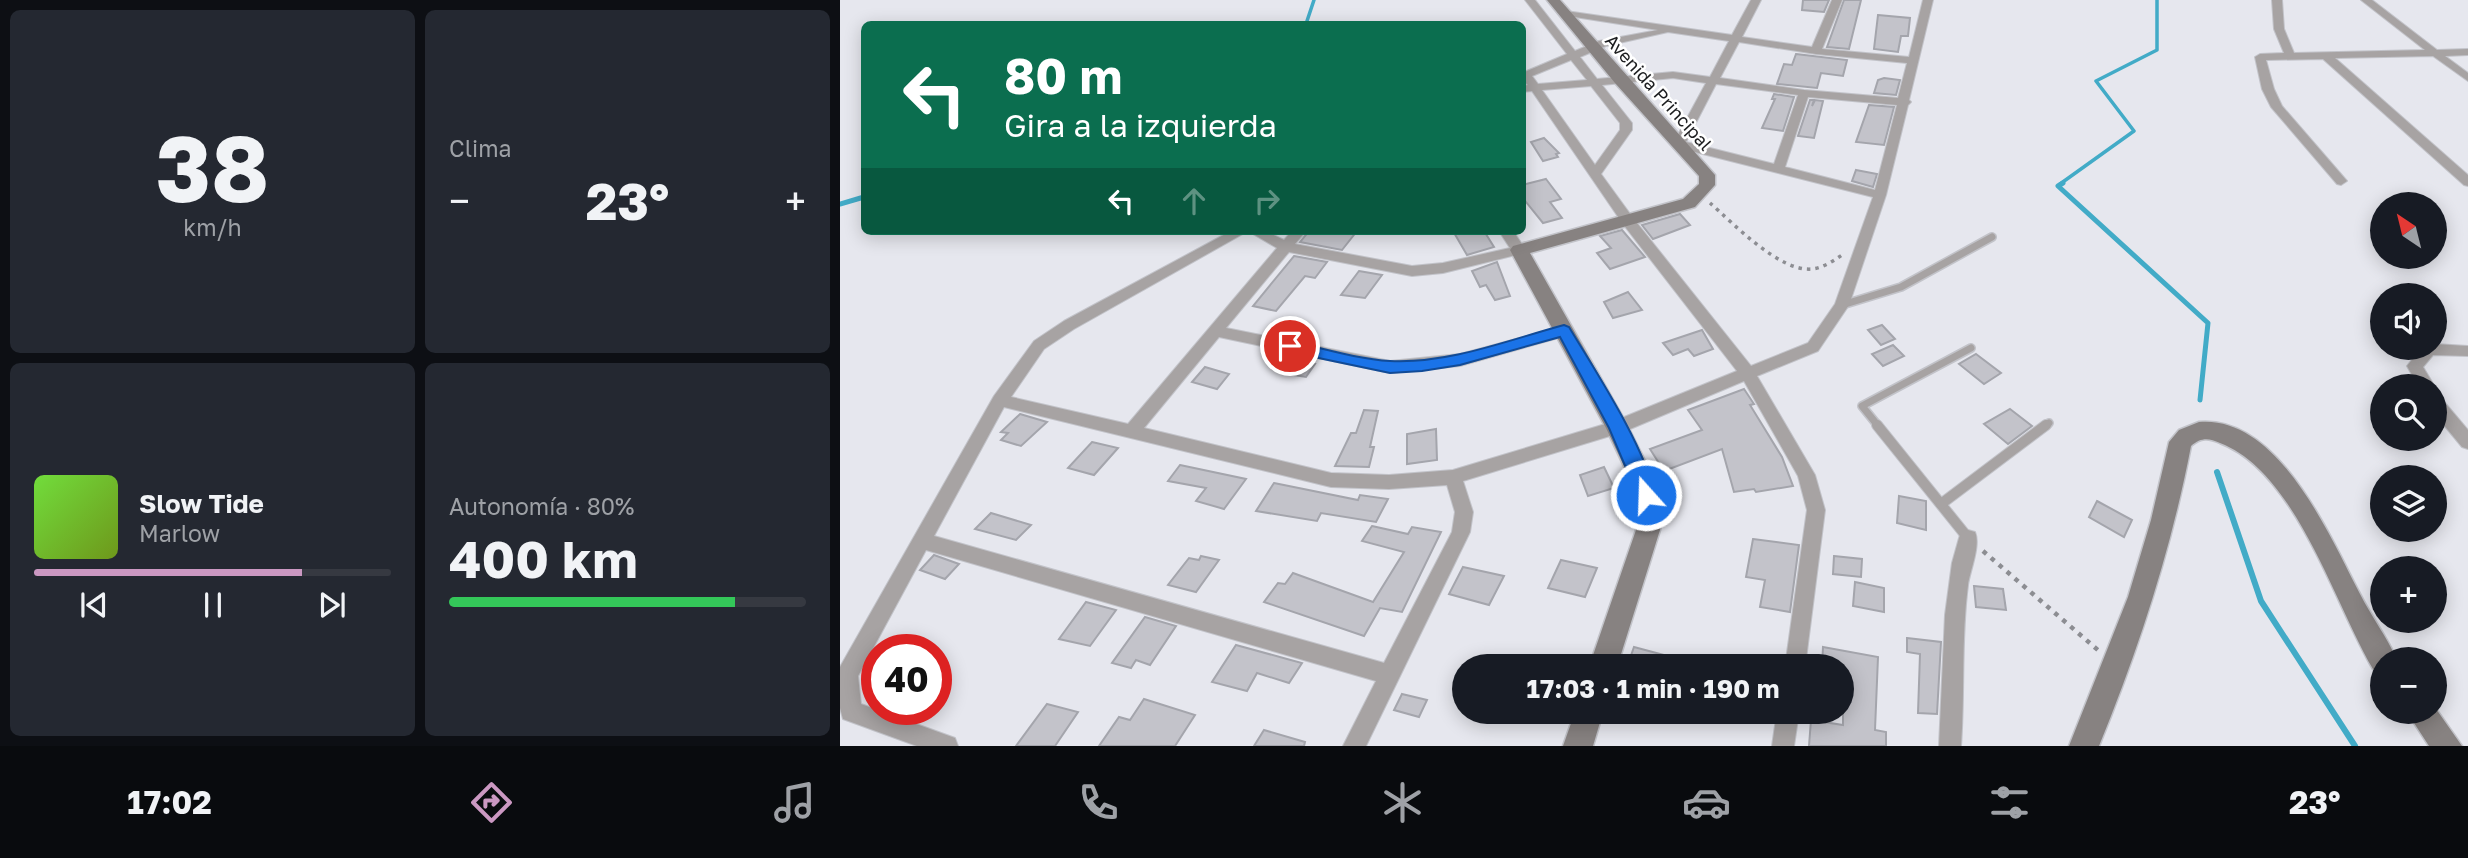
<!DOCTYPE html>
<html lang="es">
<head>
<meta charset="utf-8">
<style>
	:root { --surface:#171b24; --page:#242831; --text:#f1f3f6; --muted:#9ea1a6; --line:#363941; --accent:#cb98c2 }
	body { margin:0; font-family:"Golos Text",sans-serif; background:var(--page); color:var(--text); height:100vh; display:flex; flex-direction:column; font-size:26px; white-space:nowrap }
	* { box-sizing:border-box; margin:0 }
	p { font-size:23px; color:var(--muted) }
	.icon { flex:none; width:38px; height:38px; fill:none; stroke:currentColor; stroke-width:2; stroke-linecap:round; stroke-linejoin:round }
	.map { position:relative; flex:1; overflow:hidden }
	.drawer { display:flex; flex-direction:column; gap:10px; padding:10px; background:#0d0f14; width:840px }
	.drawer>* { flex:none }
	.guide { position:absolute; left:21px; top:21px; width:665px; height:214px; border-radius:10px; box-shadow:0 4px 18px #0003; background:#0b6e4f; color:#fff; overflow:hidden }
	.needle { width:46px; rotate:325deg }
	.tools { position:absolute; left:1530px; top:192px; display:grid; gap:14px }
	.tools a { display:grid; place-items:center; width:77px; height:77px; border-radius:50%; background:var(--surface); box-shadow:0 4px 18px #0003; font-size:35px }
	.speed { position:absolute; left:21px; top:634px; display:flex; gap:14px; font-size:35px; font-weight:700; text-align:center }
	.speed>* { display:grid; place-content:center; width:91px; height:91px; border-radius:50%; background:var(--surface); box-shadow:0 4px 18px #0003; line-height:1 }
	.speed .limit { border:10px solid #d22; background:#fff; color:#111 }
	.pin { position:absolute; display:grid; place-items:center; width:60px; height:60px; color:#fff; margin:-30px; border:4px solid #fff; border-radius:50%; box-shadow:0 2px 7px #0007 }
	.me { position:absolute; width:77px; margin:-38px; rotate:340deg; stroke-linejoin:round; filter:drop-shadow(0 0 5px #0008) }
	.turn { display:flex; align-items:center; gap:24px; height:147px; padding:0 28px; font-size:32px }
	.turn .icon { width:91px; height:91px; stroke-width:2.5 }
	.turn b { display:block; font-size:49px; line-height:60px }
	.lanes { display:flex; align-items:center; height:66px; padding:0 28px; background:#0003; justify-content:center; gap:35px; direction:ltr }
	.lanes .off { opacity:.35 }
	.big { font-size:52px; font-weight:700; line-height:1.1 }
	.drawer .tile { flex:1; display:flex; flex-direction:column; justify-content:center; gap:10px; min-width:0; padding:0 24px; border-radius:10px; background:var(--page) }
	.drawer .dial { align-items:center; gap:0 }
	.dial b { font-size:91px; line-height:1 }
	.song { display:flex; align-items:center; gap:21px }
	.cover { width:84px; height:84px; border-radius:10px; background:linear-gradient(135deg,hsl(100 70% 55%),hsl(80 70% 35%)) }
	.played { height:7px; border-radius:4px; background:linear-gradient(90deg,var(--accent) 75%,var(--line) 75%) }
	.keys { display:flex; justify-content:space-around; direction:ltr }
	.heat { display:flex; justify-content:space-between; align-items:center; font-size:38px; direction:ltr }
	.charge { height:10px; border-radius:5px; background:linear-gradient(90deg,#34c759 80%,var(--line) 0) }
	.drawer .tiles { flex:1; display:grid; gap:10px; grid-template-columns:repeat(2,1fr) }
	.trip { position:absolute; left:612px; top:654px; width:402px; height:70px; border-radius:35px; background:var(--surface); box-shadow:0 4px 18px #0003; font-weight:700; line-height:70px; text-align:center }
	.menu { display:flex; height:112px; justify-content:space-around; align-items:center; background:#090b0e; color:var(--muted) }
	.menu .icon { width:49px; height:49px }
	.menu .active { color:var(--accent) }
	.menu b { font-size:32px; color:var(--text) }
	main { display:flex; flex:1; min-height:0 }
	.map>svg:first-child { display:block }
	.lines { fill:none; stroke-linecap:round; stroke-linejoin:round }
	.stream-far2 { stroke:#42abc7; stroke-width:3.5 }
	.stream-far1 { stroke:#42abc7; stroke-width:5 }
	.stream { stroke:#42abc7; stroke-width:6 }
	.building { fill:#c3c3ca; stroke:#a4a5ac; stroke-width:2 }
	.lane-far1-casing { stroke:#c2c3c9; stroke-width:10 }
	.lane-casing { stroke:#c2c3c9; stroke-width:12 }
	.street-casing { stroke:#c2c3c9; stroke-width:2 }
	.secondary-casing { stroke:#c2c3c9; stroke-width:3 }
	.path-far1 { stroke:#8c8d92; stroke-width:3.5; stroke-dasharray:3.5 5; stroke-linecap:butt }
	.path { stroke:#8c8d92; stroke-width:4.5; stroke-dasharray:4.5 6; stroke-linecap:butt }
	.lane-far1 { stroke:#a7a3a3; stroke-width:7 }
	.lane { stroke:#a7a3a3; stroke-width:10 }
	.street { fill:#a7a3a3; fill-rule:evenodd }
	.secondary { fill:#878281; fill-rule:evenodd }
	.route { fill:#1a73e8; stroke:#114b97; stroke-width:2 }
	.labels { text-anchor:middle; dominant-baseline:central; stroke-width:5; stroke-linejoin:round; paint-order:stroke }
	.far-street-label { font-size:18px; fill:#1c1d1f; stroke:#fff }
</style>
</head>
<body>
<main>
<section class="drawer">
<div class="tiles">
<div class="tile dial"><b>38</b><p>km/h</p></div>
<div class="tile"><p>Clima</p>
<div class="heat"><a>−</a><b class="big">23°</b><a>+</a></div>
</div>
<div class="tile">
<div class="song"><i class="cover"></i><div><b>Slow Tide</b><p>Marlow</p></div></div>
<div class="played"></div>
<div class="keys"><svg class="icon" aria-label="previous" viewBox="0 0 24 24"><path d="M18 5L8 12l10 7zM5 5v14"/></svg><svg class="icon" aria-label="pause" viewBox="0 0 24 24"><path d="M8 5v14M16 5v14"/></svg><svg class="icon" aria-label="next" viewBox="0 0 24 24"><path d="M6 5l10 7-10 7zM19 5v14"/></svg></div>
</div>
<div class="tile"><p>Autonomía · 80%</p><b class="big">400 km</b><div class="charge"></div></div>
</div>
</section>
<div class="map">
<svg width="1628" height="746" viewBox="0 0 1628 746">
	<rect width="100%" height="100%" fill="#e6e7ee"/>
	<g class="lines">
		<g class="stream-far2">
			<path d="M466,24L474,0"/>
			<path d="M1220,184L1294,131L1256,81L1317,50V0"/>
		</g>
		<g class="stream-far1">
			<path d="M1223,183L1218,186L1368,323L1360,400"/>
			<path d="M0,204L24,197"/>
		</g>
		<path class="stream" d="M1377,472L1421,601L1515,746"/>
	</g>
	<g class="building">
		<path d="M963,0H989L984,12L962,10Z"/>
		<path d="M1004,0H1021L1009,49L987,47Z"/>
		<path d="M1038,15L1070,18L1068,36H1061L1058,52L1034,49Z"/>
		<path d="M956,54L1007,60L1003,76L981,73L977,88L937,84L944,64L952,65Z"/>
		<path d="M1044,78L1060,80L1056,95L1034,93L1038,80Z"/>
		<path d="M934,94L954,97L943,131L922,128L935,99H932Z"/>
		<path d="M970,100H974L972,106L975,100L983,101L974,138L958,136Z"/>
		<path d="M1029,105L1054,107L1044,145L1016,142Z"/>
		<path d="M704,138L719,153L716,154L718,157L703,161L691,142Z"/>
		<path d="M1016,170L1037,174L1033,187L1012,181Z"/>
		<path d="M706,179L721,199L710,202L722,218L703,223L682,197V185Z"/>
		<path d="M840,214L850,225L813,239L802,225Z"/>
		<path d="M782,230L805,257L770,269L757,253L771,248L760,236Z"/>
		<path d="M469,231H517L502,250L460,242Z"/>
		<path d="M613,231H644L654,247L627,255Z"/>
		<path d="M454,256L487,262L475,278L465,276L436,311L413,306Z"/>
		<path d="M657,262L670,296L655,300L646,285L640,287L632,271Z"/>
		<path d="M519,271L542,275L525,298L501,295Z"/>
		<path d="M788,292L802,310L773,318L764,302Z"/>
		<path d="M1042,325L1055,339L1041,345L1028,330Z"/>
		<path d="M862,330L873,349L854,356L848,349L833,355L823,343Z"/>
		<path d="M1053,345L1064,356L1043,366L1032,354Z"/>
		<path d="M1136,354L1161,373L1144,384L1119,364Z"/>
		<path d="M452,359L475,364L466,377L441,373Z"/>
		<path d="M365,367L389,374L377,389L352,382Z"/>
		<path d="M904,389L914,404L910,405L942,457L953,486L916,492L914,489L894,492L882,449L824,471L810,449L862,430L848,410Z"/>
		<path d="M1170,409L1192,426L1168,444L1144,424Z"/>
		<path d="M524,410L538,411L530,447H534L529,467L495,466L511,433H516Z"/>
		<path d="M180,414L207,422L181,446L161,440L168,433L161,432Z"/>
		<path d="M596,429L597,460L567,464V434Z"/>
		<path d="M252,442L278,448L254,475L228,468Z"/>
		<path d="M340,465L406,479L384,509L356,501L366,488L328,481Z"/>
		<path d="M764,467L774,488L748,496L740,475Z"/>
		<path d="M434,483L518,500L520,495L548,499L536,522L481,513L477,521L416,511Z"/>
		<path d="M1059,496L1086,501V530L1057,523Z"/>
		<path d="M1257,501L1292,520L1284,537L1249,517Z"/>
		<path d="M151,513L191,525L176,540L135,529Z"/>
		<path d="M532,526L568,534L572,527L601,532L562,612L540,608L524,636L424,602L438,583L445,584L453,573L533,602L564,552L522,541Z"/>
		<path d="M913,539L959,545L950,612L920,607L925,580L906,577Z"/>
		<path d="M94,555L119,564L105,579L80,570Z"/>
		<path d="M361,556L379,560L356,592L328,585L349,558L359,560Z"/>
		<path d="M994,556L1022,559L1021,577L993,574Z"/>
		<path d="M721,560L757,568L745,597L708,588Z"/>
		<path d="M623,567L664,576L649,605L609,594Z"/>
		<path d="M1015,582L1044,588V612L1013,606Z"/>
		<path d="M1134,586L1163,589L1166,610L1136,607Z"/>
		<path d="M246,602L276,610L250,646L219,639Z"/>
		<path d="M305,617L336,626L310,665L296,660L291,668L272,663Z"/>
		<path d="M1067,638L1101,642L1097,714L1078,713L1080,654L1067,652Z"/>
		<path d="M396,645L447,659L462,663L449,683L417,673L407,691L372,682Z"/>
		<path d="M794,647L850,662L849,667H787Z"/>
		<path d="M983,647L1038,657L1035,730L1046,732V746H969L971,720L1003,725V667H982Z"/>
		<path d="M562,694L587,700L579,717L554,710Z"/>
		<path d="M304,699L355,715L335,746H259L279,717L290,720Z"/>
		<path d="M207,704L238,712L215,746H176Z"/>
		<path d="M424,730L465,742L464,746H414Z"/>
	</g>
	<g class="lines">
		<defs>
			<g id="lane-far1">
				<path d="M1002,305L1061,287L1152,237"/>
				<path d="M1039,427L1022,406L1131,348"/>
				<path d="M1204,427L1209,423"/>
			</g>
			<g id="lane">
				<path d="M1037,425L1128,538"/>
				<path d="M1101,504L1206,425"/>
			</g>
			<g id="street">
				<path d="M685,0H695L735,51L759,41L818,30L722,15L717,12L719,10L892,35L911,0H921L902,37L972,47L992,0H1002L982,49L1069,57L1083,0H1093L1069,100L1071,102L1068,105L1046,195L1009,305L978,351L917,376L975,475L985,510L965,667H945L967,510L958,476L904,381L783,432L623,481L633,512L630,532L526,746H503L536,681L86,550L18,676L21,704L115,738L118,746H77L3,719L0,708V667L154,396L194,341L224,321L391,231H408L234,329L204,349L171,397L288,424L437,248L408,231H425L444,240L452,231H466L455,244L572,266L603,263L670,248L659,231H673L686,250L684,253L603,273L572,276L449,252L386,328L550,361L620,354L724,326L732,331L729,335L620,366L550,373L379,337L304,428L491,473L549,475L613,470L772,422L897,371L783,224L692,91L682,92V86L688,85L682,80V73L727,54ZM828,32L889,41L870,77L833,72L757,79L740,57L766,46ZM899,42L976,54L1067,63L1058,98L964,90L880,78ZM731,60L747,80L698,84L692,76ZM833,78L866,83L833,144L835,147L1033,197L995,304L968,343L911,366L793,218L761,174L792,130V123L762,85ZM876,84L958,95L934,164L846,142ZM751,86L780,123V130L755,165L702,90ZM968,97L1057,105L1035,190L945,167ZM164,407L491,487L549,489L607,485L615,512L612,532L544,663L94,536Z"/>
				<path d="M1432,0H1442L1444,29L1454,53L1585,50L1521,0H1532L1597,50L1628,49V55L1605,56L1628,73V81L1593,56L1495,58L1628,175V186L1624,185L1483,59L1426,60L1434,89L1442,106L1507,181L1501,185L1497,184L1431,107L1422,89L1415,57L1420,54L1444,53L1434,29Z"/>
				<path d="M1594,344L1628,346V356L1593,355L1583,367L1595,387H1579L1567,366L1581,348H1594Z"/>
				<path d="M1594,395L1600,397L1628,430V449L1622,447L1594,413Z"/>
				<path d="M1128,530L1135,532C1141,545 1130,571 1128,585C1121,638 1125,692 1121,746H1099L1105,615L1112,563L1119,538L1121,532Z"/>
				<path d="M937,712H959L954,746H932Z"/>
			</g>
			<g id="secondary">
				<path d="M707,0H720L875,175V185L855,207L690,253L785,421L815,481L822,510L820,530L777,667H749L796,530L798,510L791,481L766,428L670,250L673,246L843,199L859,184V176L775,83Z"/>
				<path d="M1359,422C1439,415 1490,537 1520,594C1531,616 1547,637 1557,660H1542V673L1533,669C1494,603 1456,472 1380,443C1369,438 1361,437 1351,446C1331,550 1299,648 1259,746H1229L1288,597L1311,520L1329,442L1339,430Z"/>
				<path d="M1594,706L1622,746H1589L1567,712H1594Z"/>
				<path d="M735,712H763L753,746H723Z"/>
			</g>
		</defs>
		<use href="#lane-far1" class="lane-far1-casing"/>
		<use href="#lane" class="lane-casing"/>
		<use href="#street" class="street-casing"/>
		<use href="#secondary" class="secondary-casing"/>
		<path class="path-far1" d="M870,203C893,223 939,272 972,269C983,268 993,261 1002,255"/>
		<path class="path" d="M1143,551L1259,651"/>
		<use href="#lane-far1" class="lane-far1"/>
		<use href="#lane" class="lane"/>
		<use href="#street" class="street"/>
		<use href="#secondary" class="secondary"/>
	</g>
	<path class="route" d="M724,325L729,327C757,374 803,443 815,495L813,501H800L769,428L720,337L620,365L582,371L550,373L450,352L442,346L450,341C482,348 517,359 550,361C609,364 668,340 724,325Z"/>
	<g class="labels">
		<g class="far-street-label">
			<text transform="translate(819 92) rotate(48)">Avenida Principal</text>
		</g>
	</g>
</svg>
<div class="tools">
<a><svg class="needle" viewBox="-14 -14 28 28"><path d="M0-13l5 13h-10z" fill="#e53935"/><path d="M0 13l5-13h-10z" fill="#9ea1a6"/></svg></a>
<a><svg class="icon" aria-label="sound" viewBox="0 0 24 24"><path d="M4 9h4l5-4v14l-5-4H4zM17 9q2 3 0 6"/></svg></a>
<a><svg class="icon" aria-label="search" viewBox="0 0 24 24"><circle cx="10" cy="10" r="6"/><path d="M15 15l6 6"/></svg></a>
<a><svg class="icon" aria-label="layers" viewBox="0 0 24 24"><path d="M12 4l9 5-9 5-9-5zM3 14l9 5 9-5"/></svg></a>
<a>+</a>
<a>−</a>
</div>
<div class="speed"><div class="limit">40</div></div>
<div class="pin" style="left:450px;top:346px;background:#d93025"><svg class="icon" aria-label="arrive" viewBox="0 0 24 24"><path d="M6 21V4h12l-3 4 3 4H6"/></svg></div>
<svg class="me" style="left:806px;top:495px" viewBox="-20 -20 40 40"><circle r="17" fill="#1a73e8" stroke="#fff" stroke-width="3"/><path d="M0-11L8 9 0 5-8 9z" fill="#fff"/></svg>
<div class="trip">17:03 · 1 min · 190 m</div>
<div class="guide">
<div class="turn"><svg class="icon" aria-label="left" viewBox="0 0 24 24"><path d="M17 20v-9H6M10 6l-5 5 5 5"/></svg><div><b>80 m</b>Gira a la izquierda</div></div>
<div class="lanes"><svg class="icon" aria-label="left" viewBox="0 0 24 24"><path d="M17 20v-9H6M10 6l-5 5 5 5"/></svg><svg class="icon off" aria-label="ahead" viewBox="0 0 24 24"><path d="M12 20V5M6 11l6-6 6 6"/></svg><svg class="icon off" aria-label="right" viewBox="0 0 24 24"><path d="M7 20v-9h11M14 6l5 5-5 5"/></svg></div>
</div>
</div>
</main>
<nav class="menu">
<b>17:02</b>
<svg class="icon active" aria-label="directions" viewBox="0 0 24 24"><path d="M12 3l9 9-9 9-9-9zM9 14v-3h6M13 9l2 2-2 2"/></svg>
<svg class="icon" aria-label="music" viewBox="0 0 24 24"><path d="M9 18V5l10-2v13"/><circle cx="6" cy="18" r="3"/><circle cx="16" cy="16" r="3"/></svg>
<svg class="icon" aria-label="phone" viewBox="0 0 24 24"><path d="M5 4h4l2 5-3 2q2 4 5 5l2-3 5 2v4C11 20 4 13 5 4z"/></svg>
<svg class="icon" aria-label="climate" viewBox="0 0 24 24"><path d="M12 3v18M4 7l16 10M4 17L20 7"/></svg>
<svg class="icon" aria-label="car" viewBox="0 0 24 24"><path d="M5 17H2v-5l4-1 3-4h7l3 4 3 1v5h-3M9 17h6M6 11h13"/><circle cx="7" cy="17" r="2"/><circle cx="17" cy="17" r="2"/></svg>
<svg class="icon" aria-label="filters" viewBox="0 0 24 24"><path d="M4 7h16M4 17h16"/><circle cx="9" cy="7" r="2"/><circle cx="15" cy="17" r="2"/></svg>
<b>23°</b>
</nav>
</body>
</html>
